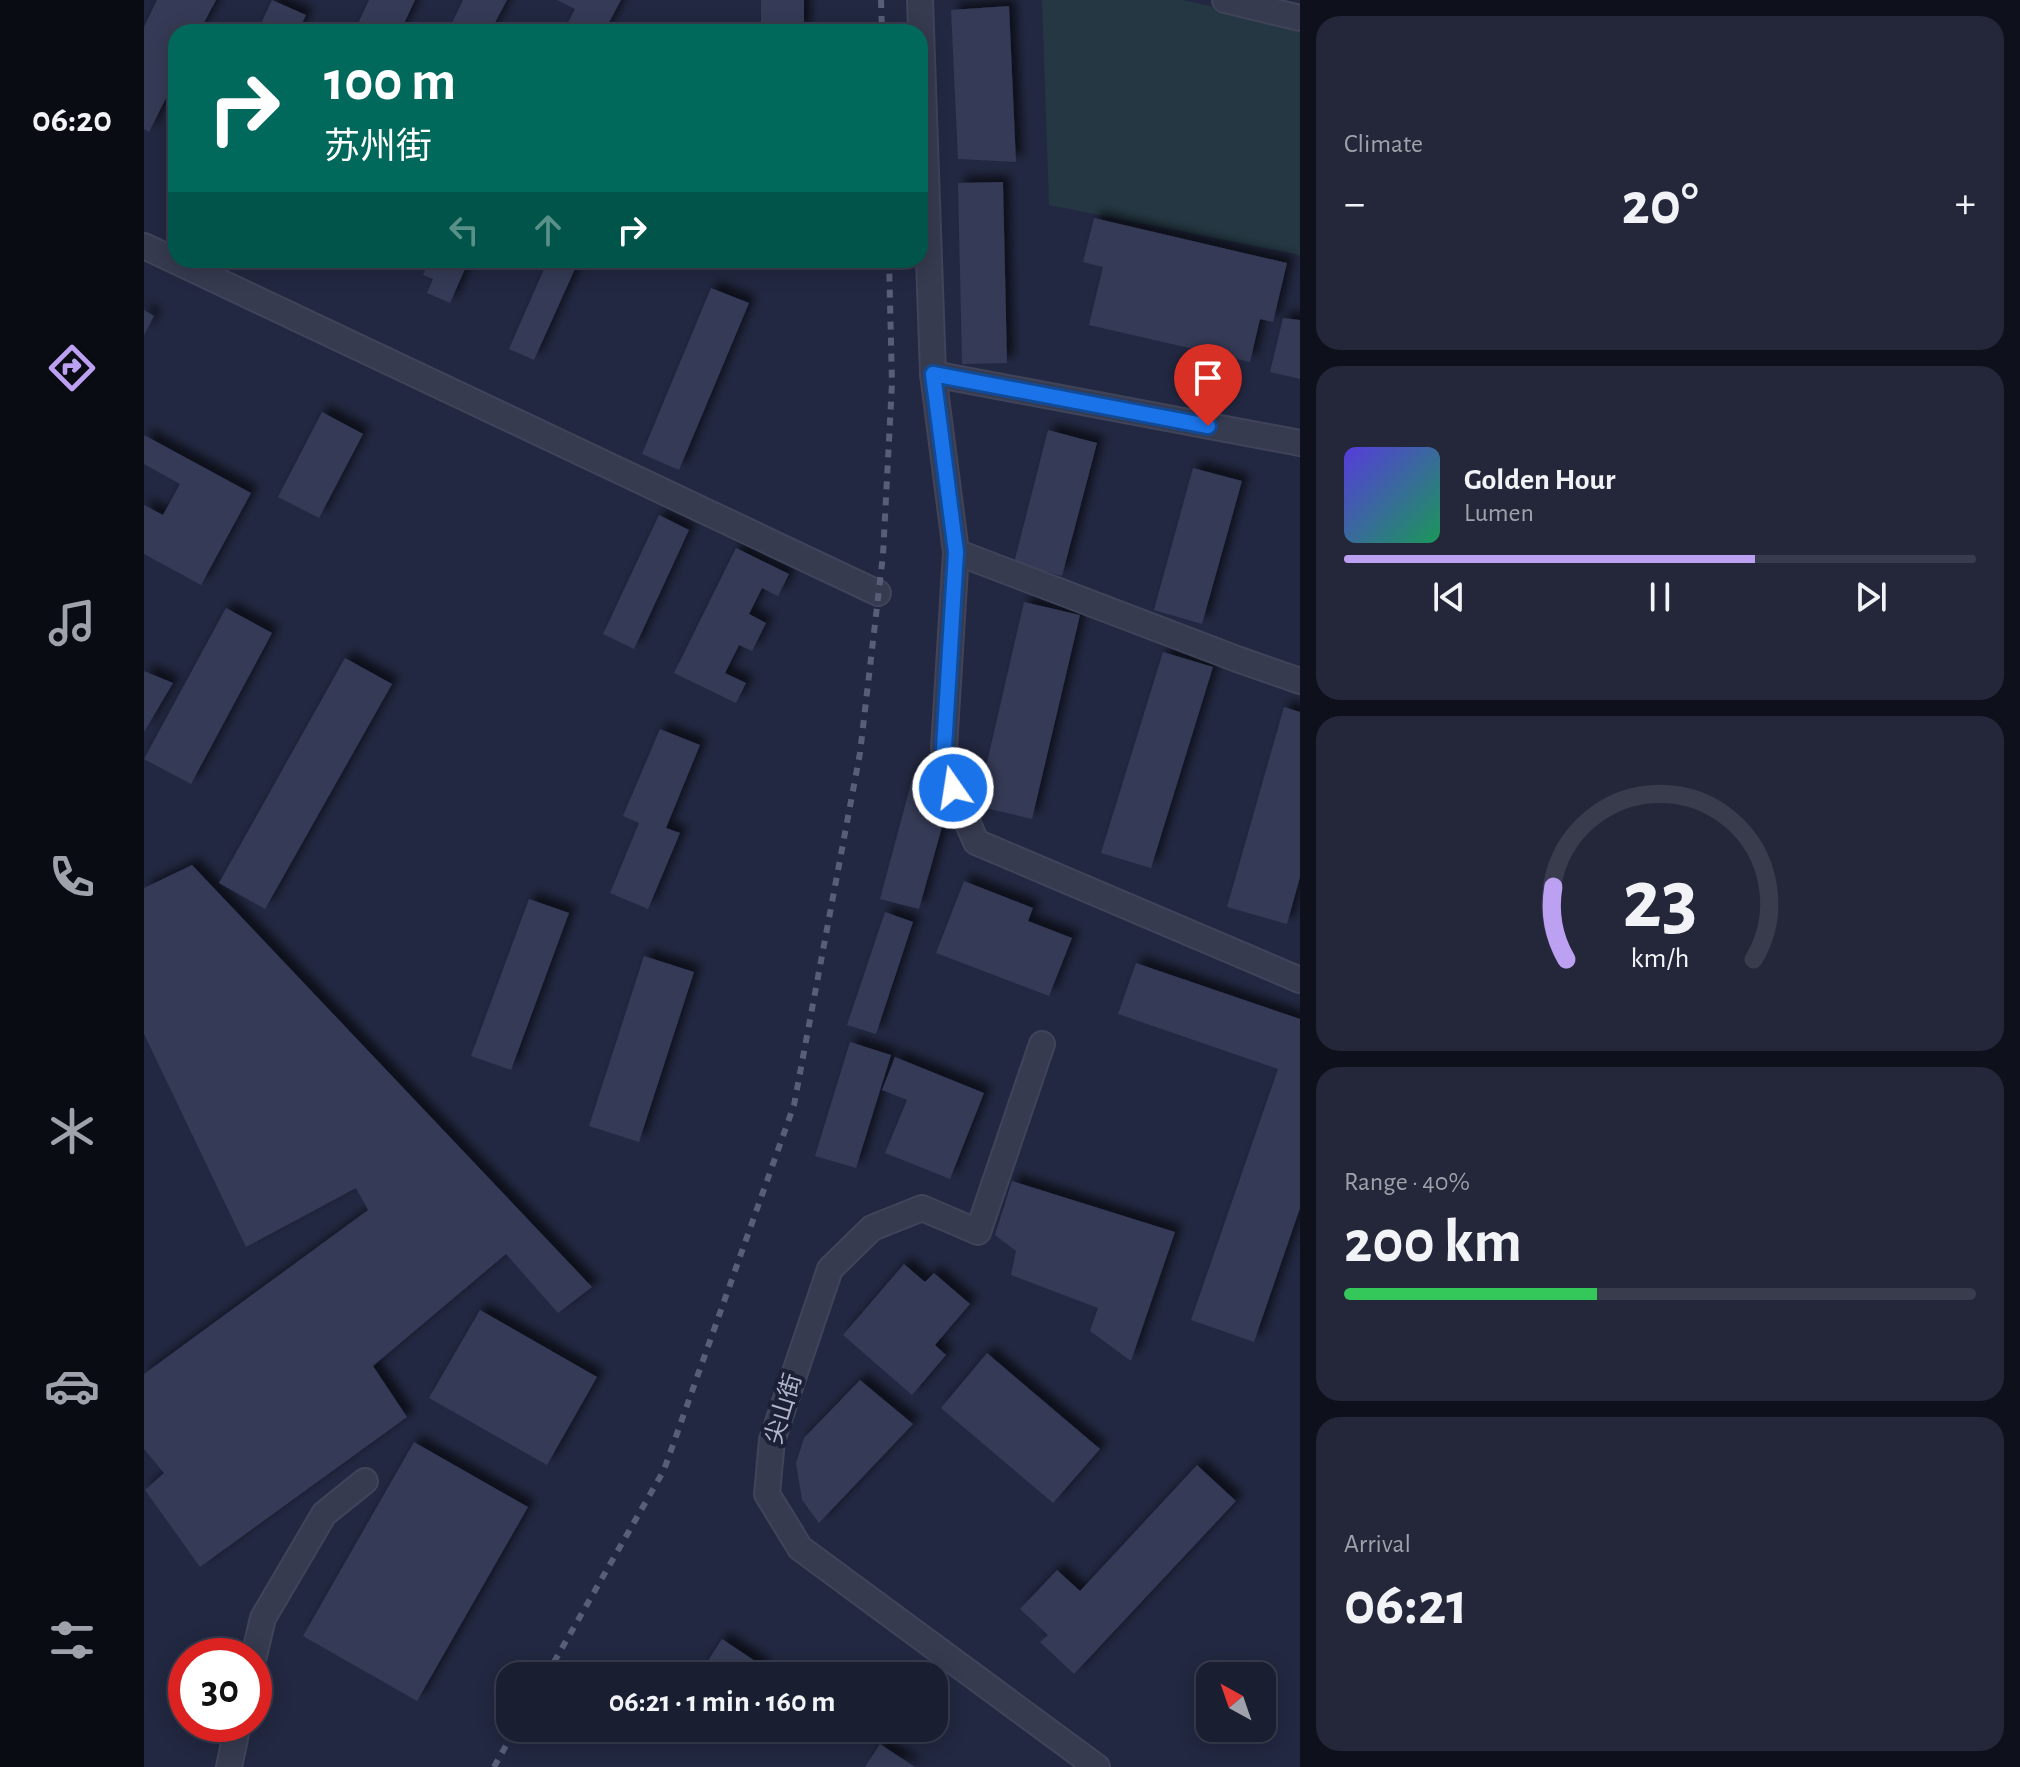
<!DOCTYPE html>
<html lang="en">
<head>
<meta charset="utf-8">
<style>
	:root { --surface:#1a1e31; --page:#232739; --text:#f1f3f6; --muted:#9fa2ab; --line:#383c4d; --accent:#bca0f2 }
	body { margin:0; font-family:"Alegreya Sans","Noto Sans SC",sans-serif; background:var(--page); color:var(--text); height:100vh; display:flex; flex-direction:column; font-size:30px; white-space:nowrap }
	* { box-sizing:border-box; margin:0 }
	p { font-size:26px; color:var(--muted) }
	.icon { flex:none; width:44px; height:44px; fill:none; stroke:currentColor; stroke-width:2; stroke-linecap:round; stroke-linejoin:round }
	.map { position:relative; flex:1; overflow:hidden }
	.sheet { display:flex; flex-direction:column; gap:16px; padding:16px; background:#0e101b; width:720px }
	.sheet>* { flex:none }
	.top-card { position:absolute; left:24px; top:24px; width:760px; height:244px; border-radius:24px; box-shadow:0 4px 20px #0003,0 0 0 2px var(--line); background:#00695c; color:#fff; overflow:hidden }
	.needle { width:52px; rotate:320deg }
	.fabs { position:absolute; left:1052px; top:1662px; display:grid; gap:16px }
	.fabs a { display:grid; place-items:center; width:80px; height:80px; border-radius:16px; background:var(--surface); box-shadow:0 4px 20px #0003,0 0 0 2px var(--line); font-size:40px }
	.speed { position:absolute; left:24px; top:1638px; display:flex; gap:16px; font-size:40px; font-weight:700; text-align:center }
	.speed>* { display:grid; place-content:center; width:104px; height:104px; border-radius:50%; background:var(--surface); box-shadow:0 4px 20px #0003,0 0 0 2px var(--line); line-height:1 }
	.speed .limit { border:12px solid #d22; background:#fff; color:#111 }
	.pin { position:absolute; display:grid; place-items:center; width:68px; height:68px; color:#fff; margin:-82px -34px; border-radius:50% 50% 50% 0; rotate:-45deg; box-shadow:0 0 8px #0007 }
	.pin .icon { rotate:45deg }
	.me { position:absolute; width:88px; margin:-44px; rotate:347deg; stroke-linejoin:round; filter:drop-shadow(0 0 6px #0008) }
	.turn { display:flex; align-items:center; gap:28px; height:168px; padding:0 24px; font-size:36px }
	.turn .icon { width:104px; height:104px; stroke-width:2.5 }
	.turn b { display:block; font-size:56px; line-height:68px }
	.lanes { display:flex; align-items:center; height:76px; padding:0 24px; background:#0003; justify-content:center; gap:40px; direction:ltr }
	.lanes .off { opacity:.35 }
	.big { font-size:60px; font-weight:700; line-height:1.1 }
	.sheet .card { flex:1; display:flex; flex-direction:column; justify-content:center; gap:12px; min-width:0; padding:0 28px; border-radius:24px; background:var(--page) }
	.sheet .dial { align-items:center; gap:0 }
	.dial svg { height:208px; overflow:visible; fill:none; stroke:var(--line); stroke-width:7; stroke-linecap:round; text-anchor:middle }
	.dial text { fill:var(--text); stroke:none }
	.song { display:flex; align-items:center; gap:24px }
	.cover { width:96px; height:96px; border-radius:12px; background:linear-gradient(135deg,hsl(250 70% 55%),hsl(150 70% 35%)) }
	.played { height:8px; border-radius:4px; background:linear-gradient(90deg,var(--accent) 65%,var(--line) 65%) }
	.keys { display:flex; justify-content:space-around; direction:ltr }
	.heat { display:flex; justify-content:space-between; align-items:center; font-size:44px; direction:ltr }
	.charge { height:12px; border-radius:6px; background:linear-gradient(90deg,#34c759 40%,var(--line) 0) }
	.trip { position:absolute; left:352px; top:1662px; width:452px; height:80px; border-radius:24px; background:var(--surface); box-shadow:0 4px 20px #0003,0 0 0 2px var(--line); font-weight:700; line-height:80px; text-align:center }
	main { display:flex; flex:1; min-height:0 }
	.tab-bar { display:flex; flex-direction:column; width:144px; justify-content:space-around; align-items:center; background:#0a0c14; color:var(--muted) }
	.tab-bar .icon { width:56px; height:56px }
	.tab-bar .active { color:var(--accent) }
	.tab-bar b { font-size:36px; color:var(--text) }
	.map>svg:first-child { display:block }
	.green { fill:#243742 }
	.building { fill:#343a57; filter:url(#shadow) }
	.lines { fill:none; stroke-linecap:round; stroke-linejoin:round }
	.minor-casing { stroke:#40445a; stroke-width:28 }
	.minor { stroke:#373b50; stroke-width:24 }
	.rail { stroke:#585d78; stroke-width:6; stroke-dasharray:8 8; stroke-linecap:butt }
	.route-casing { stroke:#114b97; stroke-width:20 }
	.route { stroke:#1a73e8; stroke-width:14 }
	.labels { text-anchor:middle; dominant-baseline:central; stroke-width:8; stroke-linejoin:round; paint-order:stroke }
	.street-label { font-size:24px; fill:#b3b6cb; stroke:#1c2036 }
</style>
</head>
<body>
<main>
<nav class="tab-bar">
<b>06:20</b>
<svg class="icon active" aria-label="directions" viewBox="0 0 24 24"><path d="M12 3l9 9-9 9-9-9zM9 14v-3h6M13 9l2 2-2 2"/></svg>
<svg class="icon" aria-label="music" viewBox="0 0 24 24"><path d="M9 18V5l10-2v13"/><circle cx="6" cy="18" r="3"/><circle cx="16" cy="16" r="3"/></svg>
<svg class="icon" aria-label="phone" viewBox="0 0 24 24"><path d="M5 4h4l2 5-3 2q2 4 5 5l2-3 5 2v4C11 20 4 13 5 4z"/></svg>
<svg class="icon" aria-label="climate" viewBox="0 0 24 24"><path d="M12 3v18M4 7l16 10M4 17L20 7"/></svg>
<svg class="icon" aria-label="car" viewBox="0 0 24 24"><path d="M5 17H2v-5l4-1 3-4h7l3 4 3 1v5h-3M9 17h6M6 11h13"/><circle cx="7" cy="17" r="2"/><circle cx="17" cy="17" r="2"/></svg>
<svg class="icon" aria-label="filters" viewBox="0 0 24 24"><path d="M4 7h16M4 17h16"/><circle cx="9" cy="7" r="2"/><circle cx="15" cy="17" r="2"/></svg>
</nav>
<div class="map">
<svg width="1156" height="1767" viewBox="0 0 1156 1767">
	<defs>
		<filter id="shadow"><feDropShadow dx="7" dy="-7" stdDeviation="4" flood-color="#0009"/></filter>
	</defs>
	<rect width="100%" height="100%" fill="#222841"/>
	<path class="green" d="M898,0H1039L1156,26V255L905,205Z"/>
	<g class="building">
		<path d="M13,0H72L55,32H32V78L5,132L0,129V27Z"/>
		<path d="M128,0L162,15L154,32H113Z"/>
		<path d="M225,0H271L256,32H215L211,30Z"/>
		<path d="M319,0H363L346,32H321L307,25Z"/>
		<path d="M413,0H477L460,32H419L431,9Z"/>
		<rect x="617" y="0" width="43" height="32"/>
		<path d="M865,6L872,162L814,159L807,10Z"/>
		<path d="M859,182L863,363L818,364L814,183Z"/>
		<path d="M950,218L1143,263L1129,322L1116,319L1106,362L945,325L959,267L939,262Z"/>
		<path d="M285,260H325L306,303L283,293L289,279L279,275Z"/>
		<path d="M404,260H435L390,360L365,349Z"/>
		<path d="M567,288L605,303L535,470L498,454Z"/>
		<path d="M0,310L10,316L0,335Z"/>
		<path d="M1139,318L1156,320V379L1126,372Z"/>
		<path d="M178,412L219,434L175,518L134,497Z"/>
		<path d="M904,430L953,443L918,576L870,563Z"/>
		<path d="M0,435L107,493L57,585L0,554V505L19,515L36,484L0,464Z"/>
		<path d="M1049,468L1098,481L1058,624L1010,610Z"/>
		<path d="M515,515L545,530L490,649L459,634Z"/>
		<path d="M592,548L645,574L634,596L618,588L605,614L622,623L608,651L595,645L581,673L602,683L592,703L530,673Z"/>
		<path d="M880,602L936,615L888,819L833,806Z"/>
		<path d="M82,608L128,633L47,784L0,759Z"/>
		<path d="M1019,652L1069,667L1007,868L957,853Z"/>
		<path d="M201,658L248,684L121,909L75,883Z"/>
		<path d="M0,671L29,683L0,732Z"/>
		<path d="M1140,707L1156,712V877L1143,924L1083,907Z"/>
		<path d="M516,729L556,745L522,828L536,833L504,909L466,893L495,823L479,816Z"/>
		<path d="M769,776L809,788L775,909L736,899Z"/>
		<path d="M48,865L448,1287L414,1313L362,1254L229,1366L263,1417L56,1567L1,1490L20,1473L0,1449V1374L224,1210L212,1188L102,1247L0,1034V888Z"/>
		<path d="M820,881L889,908L884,921L928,938L905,996L792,953Z"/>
		<path d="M385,899L425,913L367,1070L327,1056Z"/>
		<path d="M741,912L769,922L732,1034L703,1025Z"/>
		<path d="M500,956L550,972L495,1142L445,1126Z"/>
		<path d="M992,963L1156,1019V1208L1110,1342L1047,1320L1134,1069L974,1014Z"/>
		<path d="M706,1042L747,1055L712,1168L671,1156Z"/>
		<path d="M751,1057L840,1093L806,1179L741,1153L763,1100L738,1090Z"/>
		<path d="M868,1181L1031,1232L987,1361L946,1331L954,1308L867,1275L872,1251L851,1235Z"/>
		<path d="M760,1264L781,1282L790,1273L826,1304L791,1345L802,1355L768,1395L699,1335Z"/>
		<path d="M336,1310L453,1377L403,1465L285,1398Z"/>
		<path d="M843,1353L956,1449L909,1503L797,1408Z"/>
		<path d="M716,1380L769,1424L675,1523L658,1500L652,1463L660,1438Z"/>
		<path d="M270,1442L384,1507L273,1701L159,1636Z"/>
		<path d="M1053,1465L1092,1501L930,1674L896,1642L904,1635L876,1609L913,1570L936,1591Z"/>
		<path d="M578,1639L620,1667L615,1676H554Z"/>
		<path d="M736,1744L771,1767H721Z"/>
	</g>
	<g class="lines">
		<defs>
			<g id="minor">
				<path d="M776,0L789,374L812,552L800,748L809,788L832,842L1156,980"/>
				<path d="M1081,0L1156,18"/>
				<path d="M0,246L734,593"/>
				<path d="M789,374L1156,443"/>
				<path d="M812,552L1093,659L1156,681"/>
				<path d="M898,1044L834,1232L778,1208L728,1228L686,1269L628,1440L623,1494L656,1548L953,1767"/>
				<path d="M110,1656L119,1618L180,1514L221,1481"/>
				<path d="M85,1767L94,1724"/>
			</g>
		</defs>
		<use href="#minor" class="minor-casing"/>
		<use href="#minor" class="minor"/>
		<g class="rail">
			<path d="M737,0L738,32"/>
			<path d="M402,1676L520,1470L650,1105L716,753L739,555L748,383L745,260"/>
			<path d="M350,1767L372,1728"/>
		</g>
	</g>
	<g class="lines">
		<defs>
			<path id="route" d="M809,788L800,748L812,552L789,374L1064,426"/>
		</defs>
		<use href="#route" class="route-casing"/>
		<use href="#route" class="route"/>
	</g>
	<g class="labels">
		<g class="street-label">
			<text transform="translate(640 1409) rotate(-73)">尖山街</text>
		</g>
	</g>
</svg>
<div class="fabs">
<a><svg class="needle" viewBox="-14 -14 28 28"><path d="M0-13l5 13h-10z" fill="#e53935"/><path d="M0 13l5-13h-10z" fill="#9fa2ab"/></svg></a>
</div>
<div class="speed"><div class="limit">30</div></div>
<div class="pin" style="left:1064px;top:426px;background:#d93025"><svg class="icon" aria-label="arrive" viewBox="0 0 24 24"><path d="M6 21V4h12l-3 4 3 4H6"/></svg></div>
<svg class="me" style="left:809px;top:788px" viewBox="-20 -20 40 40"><circle r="17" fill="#1a73e8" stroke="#fff" stroke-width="3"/><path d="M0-11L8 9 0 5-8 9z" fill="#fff"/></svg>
<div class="trip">06:21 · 1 min · 160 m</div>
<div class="top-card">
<div class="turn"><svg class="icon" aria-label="right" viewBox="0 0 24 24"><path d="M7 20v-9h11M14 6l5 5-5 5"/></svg><div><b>100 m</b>苏州街</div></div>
<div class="lanes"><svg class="icon off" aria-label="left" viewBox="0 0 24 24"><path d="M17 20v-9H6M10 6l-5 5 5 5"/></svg><svg class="icon off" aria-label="ahead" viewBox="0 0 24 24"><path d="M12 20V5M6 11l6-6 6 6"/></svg><svg class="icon" aria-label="right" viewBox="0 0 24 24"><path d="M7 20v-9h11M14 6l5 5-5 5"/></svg></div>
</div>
</div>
<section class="sheet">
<div class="card"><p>Climate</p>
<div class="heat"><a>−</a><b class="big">20°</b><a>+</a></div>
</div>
<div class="card">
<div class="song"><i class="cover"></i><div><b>Golden Hour</b><p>Lumen</p></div></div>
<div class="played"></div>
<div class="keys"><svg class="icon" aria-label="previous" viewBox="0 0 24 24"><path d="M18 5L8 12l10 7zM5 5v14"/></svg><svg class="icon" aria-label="pause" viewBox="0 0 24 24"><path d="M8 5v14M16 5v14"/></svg><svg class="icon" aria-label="next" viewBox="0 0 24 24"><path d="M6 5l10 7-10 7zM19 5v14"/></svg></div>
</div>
<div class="card dial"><svg viewBox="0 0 100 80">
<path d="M14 69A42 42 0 1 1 86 69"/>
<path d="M14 69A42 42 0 0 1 9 41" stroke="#bca0f2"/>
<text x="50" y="56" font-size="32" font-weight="700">23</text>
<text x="50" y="72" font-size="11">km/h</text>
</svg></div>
<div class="card"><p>Range · 40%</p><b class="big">200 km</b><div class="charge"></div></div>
<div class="card"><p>Arrival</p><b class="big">06:21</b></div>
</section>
</main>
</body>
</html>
